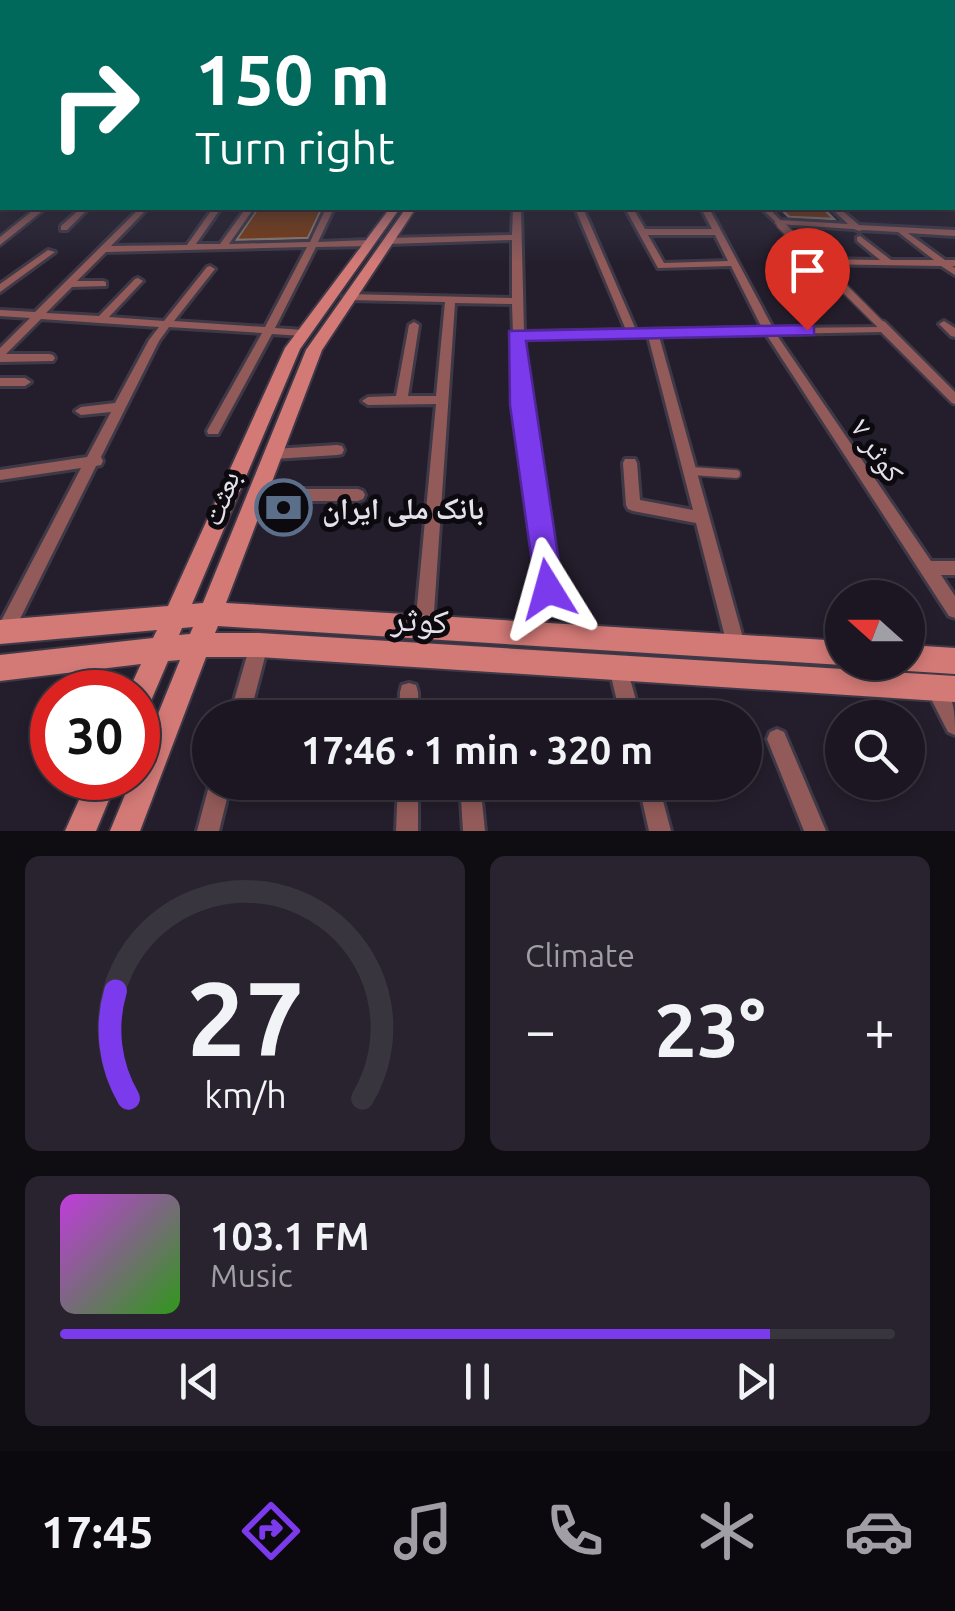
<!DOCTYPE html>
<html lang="en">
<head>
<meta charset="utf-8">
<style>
	:root { --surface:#1b1621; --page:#28232e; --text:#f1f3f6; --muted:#a09fa5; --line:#39353f; --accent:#7c3aed }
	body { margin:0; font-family:Ubuntu,"Noto Naskh Arabic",sans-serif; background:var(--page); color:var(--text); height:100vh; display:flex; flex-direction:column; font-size:38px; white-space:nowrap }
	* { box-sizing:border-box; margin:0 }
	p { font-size:32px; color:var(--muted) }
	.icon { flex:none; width:55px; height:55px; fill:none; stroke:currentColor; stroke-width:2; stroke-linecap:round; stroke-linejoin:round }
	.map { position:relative; height:831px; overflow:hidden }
	.panel { display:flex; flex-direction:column; gap:25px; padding:25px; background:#0f0c12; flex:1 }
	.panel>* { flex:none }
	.guide { position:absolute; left:0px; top:0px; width:955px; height:210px; box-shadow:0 5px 15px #0003,0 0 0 2px var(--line); background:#00695c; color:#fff; overflow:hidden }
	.needle { width:65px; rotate:291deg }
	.controls { position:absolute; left:825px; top:580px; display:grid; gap:20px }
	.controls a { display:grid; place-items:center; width:100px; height:100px; border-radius:50%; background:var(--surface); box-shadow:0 5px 15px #0003,0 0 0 2px var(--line); font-size:50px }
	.speed { position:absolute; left:30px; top:670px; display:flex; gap:20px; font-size:50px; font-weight:700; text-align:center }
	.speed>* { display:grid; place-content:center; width:130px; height:130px; border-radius:50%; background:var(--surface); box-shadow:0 5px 15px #0003,0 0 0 2px var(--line); line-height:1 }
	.speed .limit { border:15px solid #d22; background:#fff; color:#111 }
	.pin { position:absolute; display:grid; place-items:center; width:85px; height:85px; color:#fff; margin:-102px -42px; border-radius:50% 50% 50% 0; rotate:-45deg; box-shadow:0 0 10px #0007 }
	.pin .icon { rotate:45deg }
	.me { position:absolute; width:110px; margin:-55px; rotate:352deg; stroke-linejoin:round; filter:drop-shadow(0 0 8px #0008) }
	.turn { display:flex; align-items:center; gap:35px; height:210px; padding:0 30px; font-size:45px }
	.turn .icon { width:130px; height:130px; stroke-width:2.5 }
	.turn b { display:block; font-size:70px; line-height:85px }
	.big { font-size:75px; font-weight:700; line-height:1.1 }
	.panel .card { flex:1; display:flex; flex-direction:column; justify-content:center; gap:15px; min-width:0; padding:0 35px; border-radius:15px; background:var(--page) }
	.panel .dial { align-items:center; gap:0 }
	.dial svg { height:260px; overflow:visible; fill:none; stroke:var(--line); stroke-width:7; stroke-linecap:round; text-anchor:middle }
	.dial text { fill:var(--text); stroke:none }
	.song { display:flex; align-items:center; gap:30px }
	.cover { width:120px; height:120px; border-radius:15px; background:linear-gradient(135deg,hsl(290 70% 55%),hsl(110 70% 35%)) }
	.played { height:10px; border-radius:5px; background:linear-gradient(90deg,var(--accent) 85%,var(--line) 85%) }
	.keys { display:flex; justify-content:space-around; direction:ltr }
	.heat { display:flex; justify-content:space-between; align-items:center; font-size:55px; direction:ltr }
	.panel .tiles { flex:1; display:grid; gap:25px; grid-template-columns:1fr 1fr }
	.card:last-child { grid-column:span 2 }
	.trip { position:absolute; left:192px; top:700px; width:570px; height:100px; border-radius:50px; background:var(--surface); box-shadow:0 5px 15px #0003,0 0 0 2px var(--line); font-weight:700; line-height:100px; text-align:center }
	.tab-bar { display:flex; height:160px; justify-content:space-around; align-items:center; background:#0b090d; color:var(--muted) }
	.tab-bar .icon { width:70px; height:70px }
	.tab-bar .active { color:var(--accent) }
	.tab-bar b { font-size:45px; color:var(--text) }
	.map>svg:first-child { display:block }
	.building { fill:#7d3c12; stroke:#8f7e75; stroke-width:2.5 }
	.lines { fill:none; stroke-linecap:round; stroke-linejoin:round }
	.service-casing { stroke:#3f3947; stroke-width:12 }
	.pedestrian-far2-casing { stroke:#3f3947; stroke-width:9 }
	.pedestrian-far1-casing { stroke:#3f3947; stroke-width:11 }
	.pedestrian-casing { stroke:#3f3947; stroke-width:15 }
	.minor-casing { stroke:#3f3947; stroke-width:6 }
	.tertiary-casing { stroke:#3f3947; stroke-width:5 }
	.secondary-casing { stroke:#3f3947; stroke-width:4 }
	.service { stroke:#925b59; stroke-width:8 }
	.pedestrian-far2 { stroke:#925b59; stroke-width:6 }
	.pedestrian-far1 { stroke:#925b59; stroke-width:8 }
	.pedestrian { stroke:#925b59; stroke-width:10 }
	.minor { fill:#925b59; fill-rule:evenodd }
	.tertiary { fill:#925b59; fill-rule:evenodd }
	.secondary { fill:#d37a77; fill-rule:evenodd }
	.route { fill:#7c3aed; stroke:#51269a; stroke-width:2.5 }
	.labels { text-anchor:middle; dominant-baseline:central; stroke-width:10; stroke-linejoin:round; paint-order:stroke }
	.street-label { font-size:30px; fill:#e5e1ea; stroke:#0c0a0f }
	.poi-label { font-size:30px; font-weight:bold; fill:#e5e1ea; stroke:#0c0a0f; text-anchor:start }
	.near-street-label { font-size:35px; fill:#e5e1ea; stroke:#0c0a0f }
</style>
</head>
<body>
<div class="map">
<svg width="955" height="831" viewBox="0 0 955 831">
	<rect width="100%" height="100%" fill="#241e2c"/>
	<g class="building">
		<path d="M258,208H322L308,238L236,240Z"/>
		<path d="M780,208H823L834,219L789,217Z"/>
	</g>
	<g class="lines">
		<defs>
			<path id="service" d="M691,471L736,474"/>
			<path id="pedestrian-far2" d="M778,222L784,228"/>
			<path id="pedestrian-far1" d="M781,225L885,329"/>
			<path id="pedestrian" d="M882,326L955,399"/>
			<g id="minor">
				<path d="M955,147V151L952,152V148Z"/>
				<rect x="0" y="151" width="2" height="4"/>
				<path d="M952,157L955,158V162L952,161Z"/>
				<path d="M952,170L955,171V175L952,174Z"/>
				<rect x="0" y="184" width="2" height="6"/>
				<path d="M952,205H955V209L948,208H952Z"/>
				<path d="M81,208H89L67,230H61V226Z"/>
				<path d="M140,208H148L111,246L187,245L213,208H221L196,244H220L246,208H254L229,244L310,242L326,208H334L318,242L369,240L373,243L369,246L316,247L275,328L303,330L308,333L303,336L272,334L218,434H208L207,431L262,333L169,327L159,341L101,457L103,461L101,465L96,466L11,637L5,640L0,637V623L81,468L0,480V470L87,457L111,412L81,415L75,411L81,407L115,403L149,340L159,327L41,319L6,354H49L53,355L55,358L53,361L0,362V348L30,318L0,316V310L35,312ZM307,247L265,327L174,321L215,269L210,266L207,267L164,321L109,317L141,283L143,281L138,278L135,279L99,316L46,313L72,287L106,286V282L103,281H77L106,252Z"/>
				<path d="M513,208H521L524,332L626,330L575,208H583L636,330L762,328L731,266L658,268L625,208H633L645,229H712L701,208H709L773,328L887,327V331L883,332L776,334L931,561H955V575H941L955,596V618L949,616L766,334L659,336L745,645L742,651L736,654L730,651L727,645L696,523L633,511L628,509L626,505L623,463L625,459H635L637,463L640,500L693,510L648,336L524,338L535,446L556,589L554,594L548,597L542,594L540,589L521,446L513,338L511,335L513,333L512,304L455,303L433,627L430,633L424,635L418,633L415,627L436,404L368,405L362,401L368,397L396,396L409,325L414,322L419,325L408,396H436L445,302L348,300L343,297L348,294L512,298V240L387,244L383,241L387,238L512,235ZM648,235H715L728,261L664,263Z"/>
				<path d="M761,208H769L780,220L848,224L831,208H839L859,225L955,230V236L908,233L945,260H955V266H952L955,268V275L941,266L812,264V260L815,259L880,260L857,241V237L860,236L891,260H934L898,232L863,230L859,231L854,229L778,224Z"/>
				<path d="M48,250L55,252L0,292V284Z"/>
				<path d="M944,321L955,328V337L951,336L939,324Z"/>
				<path d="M0,378H25L31,382L25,386H0Z"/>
				<path d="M337,445L342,446L344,450L342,454L337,455L274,459L269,458L267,454L269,450L274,449Z"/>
				<path d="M259,489H358L363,491L365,495L363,499L358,501H259L254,499L252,495L254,491Z"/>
				<path d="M259,636L265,639L268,645L249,718H229L250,645L253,639Z"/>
				<path d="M618,659L624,662L627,668L641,718H621L609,668L612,662Z"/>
				<path d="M935,680C955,691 955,714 955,735L948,732L926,689L928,682Z"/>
				<path d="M409,683L416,685L418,692L419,718H399L400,692L402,685Z"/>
				<path d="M777,729L784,732L826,831H804L767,739L770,732Z"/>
				<path d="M210,782H231L219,831H197Z"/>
				<path d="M398,782H418V831H396Z"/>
				<path d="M460,782H480L485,831H463Z"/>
				<path d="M638,782H658L671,831H649Z"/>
			</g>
			<g id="tertiary">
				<path d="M0,170L2,171V175L0,176Z"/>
				<path d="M952,196L955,197V203L952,202Z"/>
				<path d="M36,208H46L0,245V237Z"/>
			</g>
			<g id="secondary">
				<path d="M390,208H400L300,349L192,604L203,603L306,350L406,208H416L322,350L226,603L842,641V662H849L842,665L218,626L215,633H259L955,676V702L259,657H206L140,831H110L132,778H138V763L180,660L168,661L147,710L138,714V692H128L141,664L0,681V655L153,638L157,630L0,644V620L168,606L285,348ZM193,627L190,634L179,635L182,628Z"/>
				<path d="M908,645L955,648V674L908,671L899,667L897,662H908Z"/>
				<path d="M89,778H118L96,831H65Z"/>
			</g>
		</defs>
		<use href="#service" class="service-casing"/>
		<use href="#pedestrian-far2" class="pedestrian-far2-casing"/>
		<use href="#pedestrian-far1" class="pedestrian-far1-casing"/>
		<use href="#pedestrian" class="pedestrian-casing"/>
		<use href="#minor" class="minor-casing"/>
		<use href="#tertiary" class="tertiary-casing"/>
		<use href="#secondary" class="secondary-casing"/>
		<use href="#service" class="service"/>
		<use href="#pedestrian-far2" class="pedestrian-far2"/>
		<use href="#pedestrian-far1" class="pedestrian-far1"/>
		<use href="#pedestrian" class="pedestrian"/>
		<use href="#minor" class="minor"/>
		<use href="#tertiary" class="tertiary"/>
		<use href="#secondary" class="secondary"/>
	</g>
	<linearGradient id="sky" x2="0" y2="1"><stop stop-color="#141018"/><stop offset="0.56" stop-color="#3f4156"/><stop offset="1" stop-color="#3f4156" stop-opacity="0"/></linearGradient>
	<rect width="955" height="263" fill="url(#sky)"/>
	<path class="route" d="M807,325L814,326V335L526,341L563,589L558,599L548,603L537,599L510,405L509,331Z"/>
	<defs>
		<symbol id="bank-ring" viewBox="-11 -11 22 22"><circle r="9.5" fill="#0c0a0f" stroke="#5c6f8a" stroke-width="1.5"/><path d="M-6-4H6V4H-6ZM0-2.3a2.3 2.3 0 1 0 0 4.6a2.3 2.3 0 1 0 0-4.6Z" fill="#5c6f8a"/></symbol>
	</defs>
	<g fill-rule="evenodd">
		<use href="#bank-ring" x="252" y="476" width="63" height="63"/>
	</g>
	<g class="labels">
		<g class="street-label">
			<text transform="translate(878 450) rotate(56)">کوثر ۷</text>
			<text transform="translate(220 498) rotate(-69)">بعثت</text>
		</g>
		<g class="poi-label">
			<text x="322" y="508">بانک ملی ایران</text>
		</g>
		<g class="near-street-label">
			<text transform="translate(420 619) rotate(4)">کوثر</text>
		</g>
	</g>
</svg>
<div class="controls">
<a><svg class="needle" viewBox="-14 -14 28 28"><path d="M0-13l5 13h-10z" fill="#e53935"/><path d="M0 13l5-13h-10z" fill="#a09fa5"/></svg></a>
<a><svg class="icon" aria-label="search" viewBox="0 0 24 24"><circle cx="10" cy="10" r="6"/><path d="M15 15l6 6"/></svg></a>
</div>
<div class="speed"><div class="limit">30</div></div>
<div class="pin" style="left:807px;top:330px;background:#d93025"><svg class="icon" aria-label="arrive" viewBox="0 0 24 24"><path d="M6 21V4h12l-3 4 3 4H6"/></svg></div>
<svg class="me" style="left:548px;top:589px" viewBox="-20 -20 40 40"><path d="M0-17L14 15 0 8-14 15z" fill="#7c3aed" stroke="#fff" stroke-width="4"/></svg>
<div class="trip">17:46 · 1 min · 320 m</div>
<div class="guide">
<div class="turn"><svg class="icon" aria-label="right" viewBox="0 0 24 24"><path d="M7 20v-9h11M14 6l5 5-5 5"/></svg><div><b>150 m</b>Turn right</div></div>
</div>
</div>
<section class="panel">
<div class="tiles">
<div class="card dial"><svg viewBox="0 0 100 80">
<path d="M14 69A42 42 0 1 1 86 69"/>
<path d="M14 69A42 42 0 0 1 10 36" stroke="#7c3aed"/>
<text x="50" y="56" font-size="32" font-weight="700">27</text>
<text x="50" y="72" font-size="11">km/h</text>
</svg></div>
<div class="card"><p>Climate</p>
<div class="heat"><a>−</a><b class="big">23°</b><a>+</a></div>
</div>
<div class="card">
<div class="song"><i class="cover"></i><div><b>103.1 FM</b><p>Music</p></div></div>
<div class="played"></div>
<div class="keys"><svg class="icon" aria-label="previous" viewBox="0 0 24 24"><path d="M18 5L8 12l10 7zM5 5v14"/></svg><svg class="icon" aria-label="pause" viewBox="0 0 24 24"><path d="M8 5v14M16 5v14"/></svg><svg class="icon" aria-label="next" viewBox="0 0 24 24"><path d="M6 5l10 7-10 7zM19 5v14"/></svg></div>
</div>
</div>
</section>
<nav class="tab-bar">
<b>17:45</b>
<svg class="icon active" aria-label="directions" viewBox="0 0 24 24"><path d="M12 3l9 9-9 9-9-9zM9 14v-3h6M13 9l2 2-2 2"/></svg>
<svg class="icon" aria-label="music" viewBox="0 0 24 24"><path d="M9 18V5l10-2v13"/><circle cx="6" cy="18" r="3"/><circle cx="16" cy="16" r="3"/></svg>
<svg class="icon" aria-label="phone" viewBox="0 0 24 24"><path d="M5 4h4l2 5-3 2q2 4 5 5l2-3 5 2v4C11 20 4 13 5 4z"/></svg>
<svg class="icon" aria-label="climate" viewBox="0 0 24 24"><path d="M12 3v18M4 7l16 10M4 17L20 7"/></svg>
<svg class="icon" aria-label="car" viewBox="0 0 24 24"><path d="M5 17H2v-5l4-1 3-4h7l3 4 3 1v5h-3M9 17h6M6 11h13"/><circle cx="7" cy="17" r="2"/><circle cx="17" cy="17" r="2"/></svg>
</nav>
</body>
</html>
